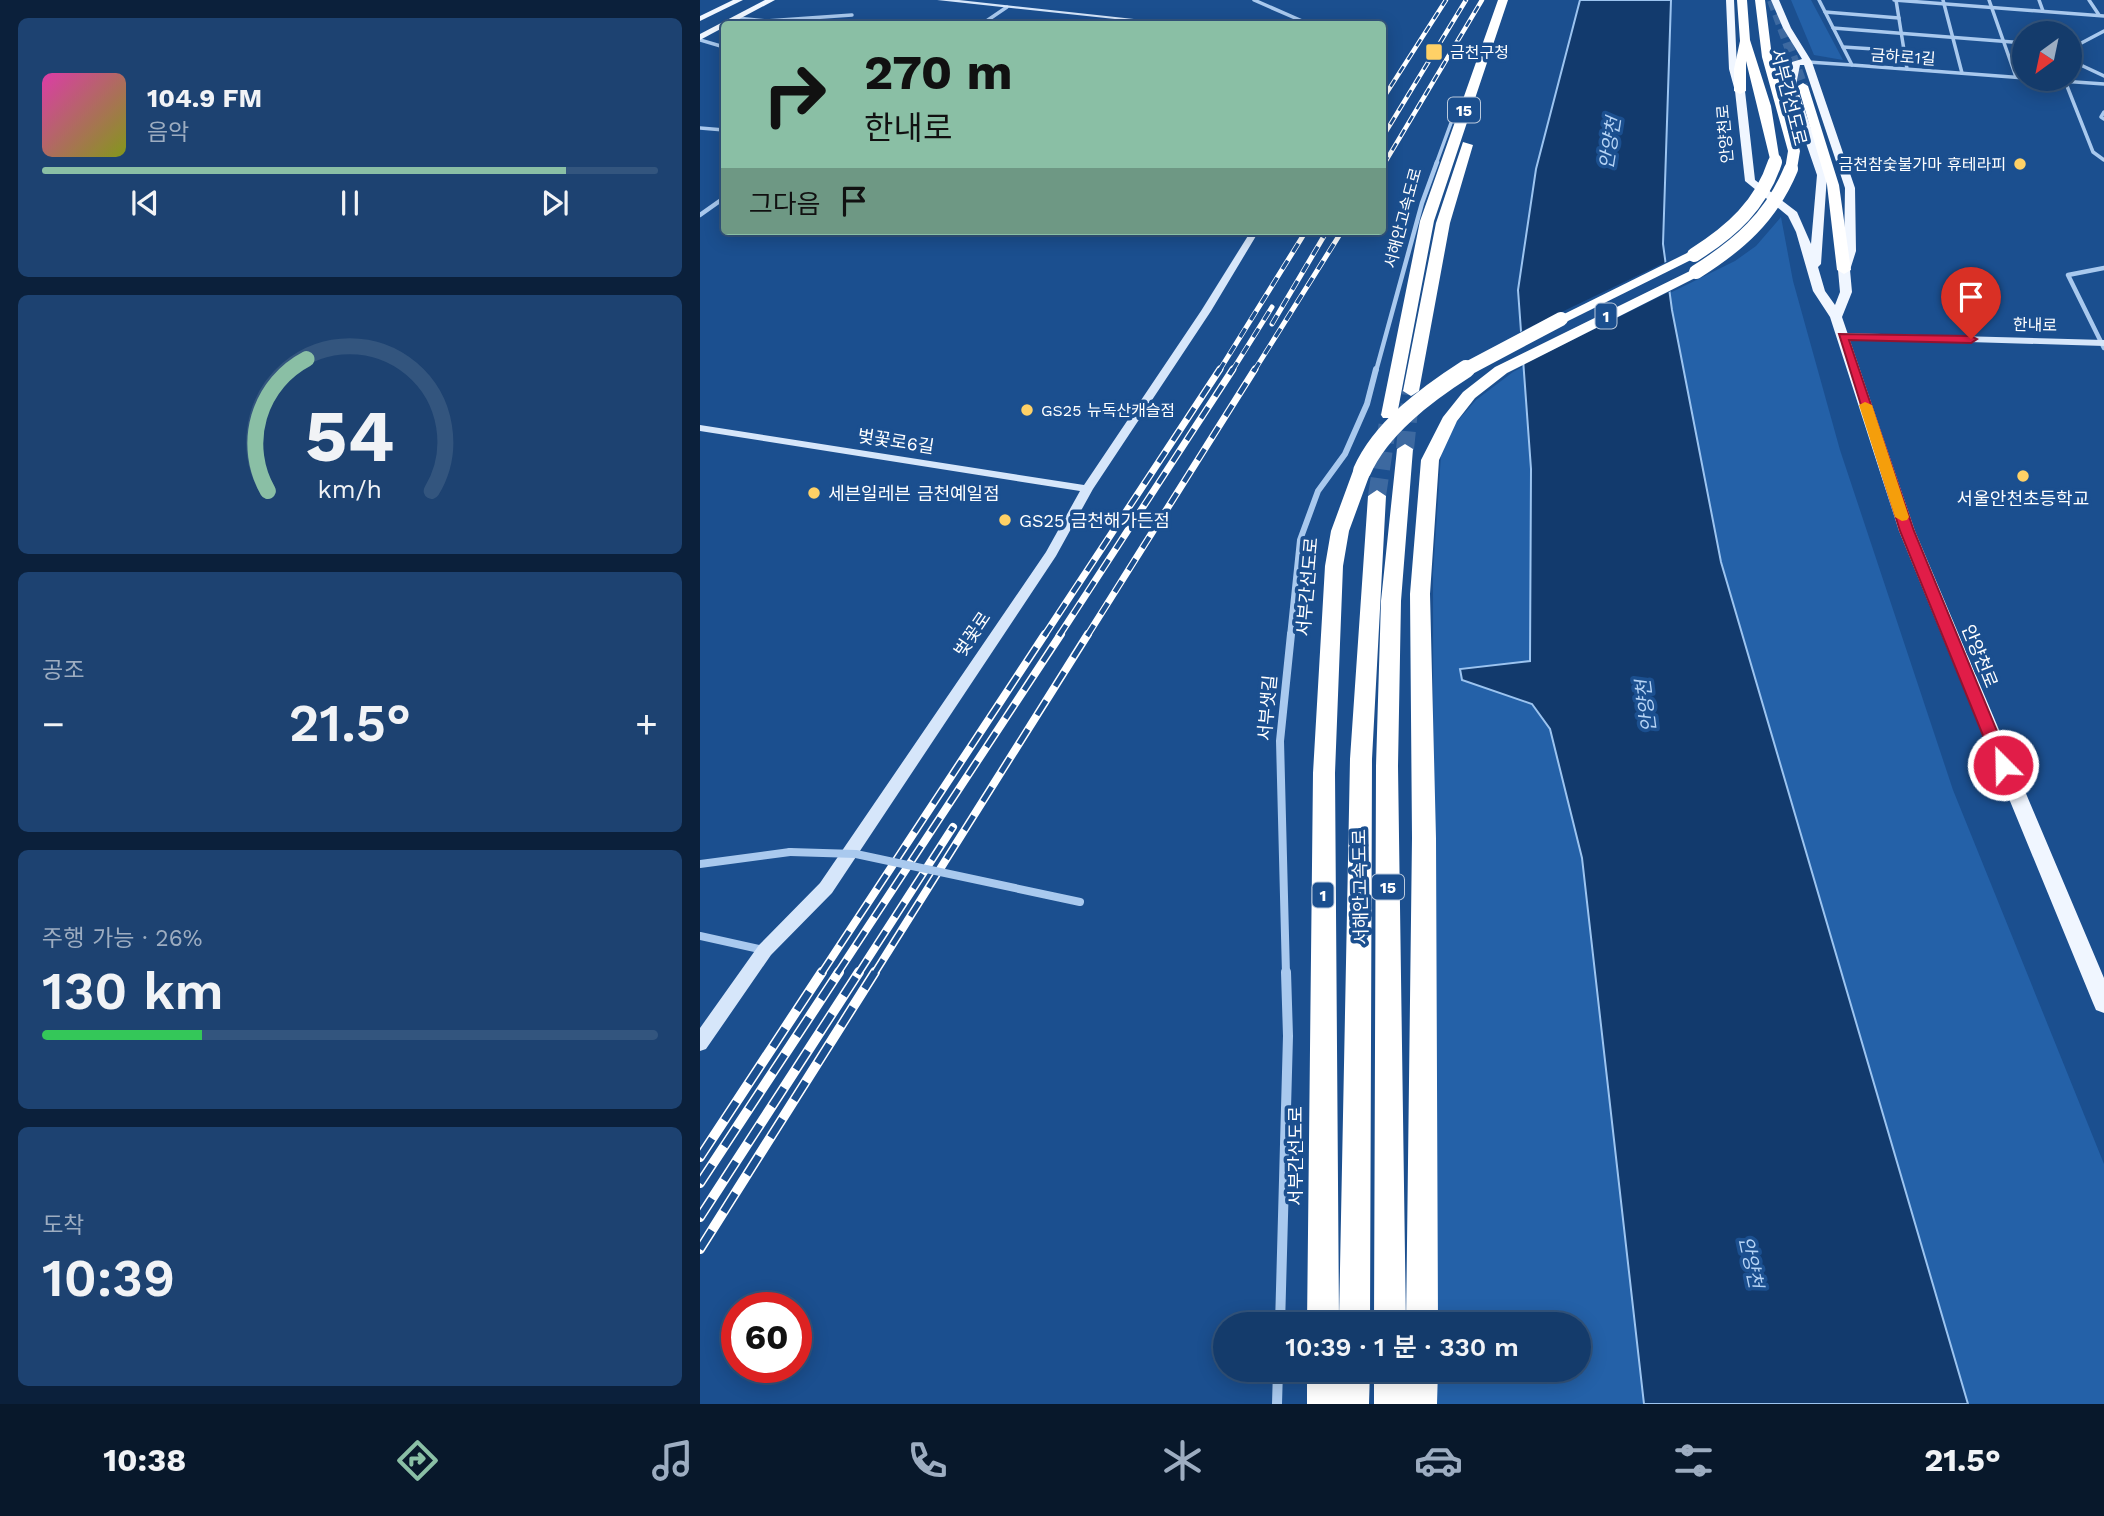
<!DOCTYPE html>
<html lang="ko">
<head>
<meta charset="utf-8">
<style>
	:root { --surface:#143b6b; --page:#1d4271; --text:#f1f3f6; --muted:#9dadc1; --line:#33557e; --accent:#8abfa5 }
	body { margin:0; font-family:"Work Sans","Noto Sans KR",sans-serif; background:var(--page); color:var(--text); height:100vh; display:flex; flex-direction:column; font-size:26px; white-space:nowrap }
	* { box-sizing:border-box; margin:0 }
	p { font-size:23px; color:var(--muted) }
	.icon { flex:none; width:38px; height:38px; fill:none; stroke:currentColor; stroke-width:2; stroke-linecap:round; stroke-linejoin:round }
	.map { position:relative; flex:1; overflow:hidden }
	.sheet { display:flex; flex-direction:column; gap:18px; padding:18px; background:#0b203b; width:700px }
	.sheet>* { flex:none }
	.guide { position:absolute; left:21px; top:21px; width:665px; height:214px; border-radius:7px; box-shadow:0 4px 18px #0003,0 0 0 2px var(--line); background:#8abfa5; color:#111; overflow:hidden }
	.needle { width:46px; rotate:213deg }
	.controls { position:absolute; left:1312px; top:21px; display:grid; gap:14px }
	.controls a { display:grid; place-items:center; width:70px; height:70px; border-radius:50%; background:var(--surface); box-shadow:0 4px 18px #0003,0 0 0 2px var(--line); font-size:35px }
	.speed { position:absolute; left:21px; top:1292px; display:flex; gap:14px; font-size:35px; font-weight:700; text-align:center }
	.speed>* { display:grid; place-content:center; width:91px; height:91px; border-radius:50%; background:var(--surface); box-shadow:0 4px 18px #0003,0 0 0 2px var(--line); line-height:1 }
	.speed .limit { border:10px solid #d22; background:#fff; color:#111 }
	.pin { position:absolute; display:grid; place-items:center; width:60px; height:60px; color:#fff; margin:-72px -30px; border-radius:50% 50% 50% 0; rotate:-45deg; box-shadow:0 0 7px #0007 }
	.pin .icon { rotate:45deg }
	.me { position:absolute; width:77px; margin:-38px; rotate:337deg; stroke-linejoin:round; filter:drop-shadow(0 0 5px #0008) }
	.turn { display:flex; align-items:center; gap:24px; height:147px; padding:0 28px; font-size:32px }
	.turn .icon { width:91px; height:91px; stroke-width:2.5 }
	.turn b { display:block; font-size:49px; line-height:60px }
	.then { display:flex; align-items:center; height:66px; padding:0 28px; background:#0003; gap:14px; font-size:26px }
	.big { font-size:52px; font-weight:600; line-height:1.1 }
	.sheet .card { flex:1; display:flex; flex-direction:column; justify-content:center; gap:10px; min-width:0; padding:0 24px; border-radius:10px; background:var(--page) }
	.sheet .dial { align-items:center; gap:0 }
	.dial svg { height:182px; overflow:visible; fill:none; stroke:var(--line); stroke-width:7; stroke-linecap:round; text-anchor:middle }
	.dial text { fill:var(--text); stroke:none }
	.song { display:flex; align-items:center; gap:21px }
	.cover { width:84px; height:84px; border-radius:10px; background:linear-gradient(135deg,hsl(320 70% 55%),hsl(70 70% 35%)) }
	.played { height:7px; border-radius:4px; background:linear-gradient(90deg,var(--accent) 85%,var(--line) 85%) }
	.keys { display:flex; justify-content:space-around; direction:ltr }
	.heat { display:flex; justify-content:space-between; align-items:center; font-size:38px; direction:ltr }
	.charge { height:10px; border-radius:5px; background:linear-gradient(90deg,#34c759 26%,var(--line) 0) }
	.trip { position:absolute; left:513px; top:1312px; width:378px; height:70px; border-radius:35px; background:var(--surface); box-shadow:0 4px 18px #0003,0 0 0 2px var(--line); font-weight:600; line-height:70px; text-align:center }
	.menu { display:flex; height:112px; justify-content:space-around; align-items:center; background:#08182b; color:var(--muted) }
	.menu .icon { width:49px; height:49px }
	.menu .selected { color:var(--accent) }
	.menu b { font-size:32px; color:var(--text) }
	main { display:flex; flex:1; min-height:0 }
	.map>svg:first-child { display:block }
	.green { fill:#2461a8 }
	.water { fill:#123a6d; stroke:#9cc4f0; stroke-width:2 }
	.pier { fill:#1b4f8f }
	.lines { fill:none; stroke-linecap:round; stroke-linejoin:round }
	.highway-tunnel-far1 { stroke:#3d69a0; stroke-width:10; stroke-dasharray:10 5; stroke-linecap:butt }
	.highway-tunnel { stroke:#3d69a0; stroke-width:18; stroke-dasharray:18 9; stroke-linecap:butt }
	.street-far4 { stroke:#a9c9ee; stroke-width:3.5 }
	.street-far3 { stroke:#a9c9ee; stroke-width:4.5 }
	.street-far2 { stroke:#a9c9ee; stroke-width:6 }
	.street-far1 { stroke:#a9c9ee; stroke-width:8 }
	.street { stroke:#a9c9ee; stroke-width:10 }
	.secondary { fill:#d6e6fa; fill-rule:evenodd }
	.primary { fill:#f0f6ff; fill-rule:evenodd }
	.highway { fill:#fff; fill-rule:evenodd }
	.rail-far4-casing { stroke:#fff; stroke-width:4.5 }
	.rail-far3-casing { stroke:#fff; stroke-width:5 }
	.rail-far2-casing { stroke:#fff; stroke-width:7 }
	.rail-far1-casing { stroke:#fff; stroke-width:8 }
	.rail-casing { stroke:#fff; stroke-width:10 }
	.rail-far4 { stroke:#1b4f8f; stroke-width:2.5; stroke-dasharray:8; stroke-linecap:butt }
	.rail-far3 { stroke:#1b4f8f; stroke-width:3.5; stroke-dasharray:10; stroke-linecap:butt }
	.rail-far2 { stroke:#1b4f8f; stroke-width:4.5; stroke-dasharray:13; stroke-linecap:butt }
	.rail-far1 { stroke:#1b4f8f; stroke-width:5; stroke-dasharray:17; stroke-linecap:butt }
	.rail { stroke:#1b4f8f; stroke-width:7; stroke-dasharray:22; stroke-linecap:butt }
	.street-bridge { stroke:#a9c9ee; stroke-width:8 }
	.highway-bridge-far2 { stroke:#fff; stroke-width:10 }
	.highway-bridge-far1 { stroke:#fff; stroke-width:14 }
	.highway-bridge { stroke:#fff; stroke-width:18 }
	.route { fill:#e11d48; stroke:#92132f; stroke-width:2 }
	.slow { fill:#f59e0b }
	.poi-dot { fill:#ffd166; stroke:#1b4f8f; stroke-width:2.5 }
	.labels { text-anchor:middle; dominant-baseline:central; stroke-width:7; stroke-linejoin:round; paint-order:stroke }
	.far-poi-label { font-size:16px; fill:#fff; stroke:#1b4f8f; text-anchor:start }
	.far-street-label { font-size:16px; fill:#fff; stroke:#1b4f8f }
	.shield { fill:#1b4f8f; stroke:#bbcadd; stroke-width:2 }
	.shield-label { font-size:16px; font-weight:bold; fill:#fff }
	.street-label { font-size:18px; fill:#fff; stroke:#1b4f8f }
	.poi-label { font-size:18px; fill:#fff; stroke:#1b4f8f; text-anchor:start }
	.water-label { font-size:19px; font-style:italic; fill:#b5d3f5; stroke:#1b4f8f }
</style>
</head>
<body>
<main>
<section class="sheet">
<div class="card">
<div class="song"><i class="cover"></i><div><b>104.9 FM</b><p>음악</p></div></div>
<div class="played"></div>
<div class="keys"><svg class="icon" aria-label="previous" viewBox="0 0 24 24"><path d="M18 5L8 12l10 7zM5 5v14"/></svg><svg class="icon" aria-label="pause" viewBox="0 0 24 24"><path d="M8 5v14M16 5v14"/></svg><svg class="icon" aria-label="next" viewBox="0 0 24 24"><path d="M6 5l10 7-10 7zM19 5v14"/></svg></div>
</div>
<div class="card dial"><svg viewBox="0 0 100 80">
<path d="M14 69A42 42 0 1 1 86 69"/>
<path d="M14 69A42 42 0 0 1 31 11" stroke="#8abfa5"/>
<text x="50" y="56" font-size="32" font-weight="700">54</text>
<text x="50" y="72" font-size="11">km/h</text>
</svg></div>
<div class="card"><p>공조</p>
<div class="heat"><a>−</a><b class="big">21.5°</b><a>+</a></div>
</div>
<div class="card"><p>주행 가능 · 26%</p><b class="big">130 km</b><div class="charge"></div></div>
<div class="card"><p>도착</p><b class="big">10:39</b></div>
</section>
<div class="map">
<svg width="1404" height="1404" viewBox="0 0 1404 1404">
	<rect width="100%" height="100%" fill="#1b4f8f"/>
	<g class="green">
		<path d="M1091,0H1111L1143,60L1114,55Z"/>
		<path d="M1081,217L1093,281L1140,450L1253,790L1404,1164V1404H734V1370H878V1325H734L733,573L741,455L754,425L776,400L813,372L850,352L1035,261L1056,246Z"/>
	</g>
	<path class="water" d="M880,0H971L963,244L972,310L1021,562L1268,1404H944L882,858L850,729L832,704L762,680L760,669L830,661L831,469L818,290L836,169Z"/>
	<path class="pier" d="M968,261L973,290L820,366L818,333Z"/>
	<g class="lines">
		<path class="highway-tunnel-far1" d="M1072,0L1103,86"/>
		<g class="highway-tunnel">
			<path d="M705,449L711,391"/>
			<path d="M677,496L689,415"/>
		</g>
		<g class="street-far4">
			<path d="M554,0L609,24"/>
			<path d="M1119,0L1152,65L1325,78"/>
			<path d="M1194,0L1404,16"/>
			<path d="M1196,0L1207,69"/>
			<path d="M1243,0L1262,73"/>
			<path d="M1289,0L1316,77"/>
			<path d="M1339,0L1343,11"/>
			<path d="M1389,0L1399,15"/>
			<path d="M1125,12L1199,18"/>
			<path d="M37,18L66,21L152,15"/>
			<path d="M282,24L307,7"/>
			<path d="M1133,28L1325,43"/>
			<path d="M0,40L24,47"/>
			<path d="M1143,47L1205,51"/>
			<path d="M1370,49L1404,31"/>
			<path d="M1370,60L1404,76"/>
			<path d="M1108,62L1152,65"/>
			<path d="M1333,79L1404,84"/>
			<path d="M1365,81L1393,152L1404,160"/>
			<path d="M1404,112L1401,117L1404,119"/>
			<path d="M0,128L24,130"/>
			<path d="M736,164L751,123"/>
		</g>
		<g class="street-far3">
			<path d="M0,215L24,198"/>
			<path d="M1404,268L1368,275L1404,348"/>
			<path d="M676,371L722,203L737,162"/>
		</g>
		<path class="street-far2" d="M590,636L600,540L618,491L645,454L667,404L676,369"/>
		<g class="street-far1">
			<path d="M0,864L90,852"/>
			<path d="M0,936L64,950"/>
			<path d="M586,974L580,741L591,634"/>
		</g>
		<g class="street">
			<path d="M580,1325L588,1036L586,972"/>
			<path d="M577,1404L578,1370"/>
		</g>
		<g class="secondary">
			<path d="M237,0H259L480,24H462Z"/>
			<path d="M551,231H559L511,311L393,489L356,556L132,893L71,955L6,1049L0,1051V1028L59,945L120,883L346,552L380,491L0,431V425L384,485L501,311Z"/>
			<path d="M1143,333L1404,340V346L1139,338V334Z"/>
		</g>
		<g class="primary">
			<path d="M33,0H43L0,21V16Z"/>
			<path d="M65,0H75L0,40V34Z"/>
			<path d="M1026,0H1034L1037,69L1045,91L1055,180L1097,212L1111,244L1117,175L1086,85L1092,62L1102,59L1083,28L1071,0H1079L1091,28L1112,62L1155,188L1156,251L1150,270L1152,292L1142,317L1215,531L1404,978V1013L1396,1010L1393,1003L1199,531L1130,317L1113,291L1096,232L1088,216L1045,181L1035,91L1029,69ZM1100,65H1104L1145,188L1144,251L1138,270L1140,292L1135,305L1125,291L1118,267L1121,264L1127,175L1096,85Z"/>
		</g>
		<g class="highway">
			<path d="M798,0H808L734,221L697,415L695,418H683L681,415L720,221Z"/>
			<path d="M1037,0H1047L1050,40L1071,106L1080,162L1070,159L1046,61V91L1040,94L1034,91V69L1040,41Z"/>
			<path d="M1055,0H1065L1072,57L1100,151L1097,169L1091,173L1085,169L1088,151L1062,57Z"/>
			<path d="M1103,83L1108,86L1139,185L1151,270L1144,274L1137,270L1127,185L1098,86Z"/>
			<path d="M763,142L773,145L750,223L719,391L711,396L703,391L736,223Z"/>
			<path d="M989,252L1001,255L866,322H856L854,319Z"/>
			<path d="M996,268L1003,272L1001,275L807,373L775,398L757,421L739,460L730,594L736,838L738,1325H706L712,838L710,594L721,460L743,417L763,392L795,367Z"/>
			<path d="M705,444L713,449L701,601L698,766L706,1325H674L676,766L681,601L697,449Z"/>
			<path d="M662,466L671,471L649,531L643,566L635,773L639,1320L650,759L668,496L677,490L686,496L672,759L670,1325H607L613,773L625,566L631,531L653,471Z"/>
			<path d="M607,1370H670L669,1404H607Z"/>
			<path d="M674,1370H706V1373V1370H738L737,1404H674Z"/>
		</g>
		<defs>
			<g id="rail-far4">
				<path d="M682,100L746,0"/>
				<path d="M682,138L766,0"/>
				<path d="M684,164L782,0"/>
			</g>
			<g id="rail-far3">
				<path d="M682,167L685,162"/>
				<path d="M572,324L627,231"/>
				<path d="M519,371L606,231"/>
				<path d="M532,371L572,307"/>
				<path d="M554,371L642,231"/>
			</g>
			<g id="rail-far2">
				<path d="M344,636L520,369"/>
				<path d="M359,636L533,369"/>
				<path d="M387,636L555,369"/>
			</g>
			<g id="rail-far1">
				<path d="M121,974L345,634"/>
				<path d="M137,974L361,634"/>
				<path d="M158,974L253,827"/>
				<path d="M174,974L388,634"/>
			</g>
			<g id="rail">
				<path d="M0,1157L122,972"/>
				<path d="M0,1183L139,972"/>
				<path d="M0,1217L159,972"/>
				<path d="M0,1249L175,972"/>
			</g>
		</defs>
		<use href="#rail-far4" class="rail-far4-casing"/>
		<use href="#rail-far3" class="rail-far3-casing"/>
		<use href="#rail-far2" class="rail-far2-casing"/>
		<use href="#rail-far1" class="rail-far1-casing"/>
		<use href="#rail" class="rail-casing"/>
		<use href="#rail-far4" class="rail-far4"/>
		<use href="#rail-far3" class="rail-far3"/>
		<use href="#rail-far2" class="rail-far2"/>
		<use href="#rail-far1" class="rail-far1"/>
		<use href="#rail" class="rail"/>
		<path class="street-bridge" d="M90,852L156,854L380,902"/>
		<path class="highway-bridge-far2" d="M1075,164L1076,159"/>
		<g class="highway-bridge-far1">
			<path d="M994,255C1032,231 1061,205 1075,162"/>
			<path d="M996,272C1039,245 1071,217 1091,169"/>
			<path d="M763,371L861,319"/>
		</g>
		<path class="highway-bridge" d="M662,471C681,428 727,394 766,369"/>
	</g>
	<path class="route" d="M1139,334L1271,336L1277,339L1271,343L1149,340L1214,531L1311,765L1309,770L1303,772L1295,765L1200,531Z"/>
	<path class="slow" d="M1165,402L1172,405L1209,517L1207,520L1202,521L1195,517L1159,405Z"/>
	<g class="poi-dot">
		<rect x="725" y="43" width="18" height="18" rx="3.5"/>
		<circle cx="1320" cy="164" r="7"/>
		<circle cx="327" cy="410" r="7"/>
		<circle cx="1323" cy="476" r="7"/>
		<circle cx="114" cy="493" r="7"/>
		<circle cx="305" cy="520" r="7"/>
	</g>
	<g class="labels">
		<g class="far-poi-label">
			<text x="750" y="52">금천구청</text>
			<text x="1306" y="164" text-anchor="end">금천참숯불가마 휴테라피</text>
			<text x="341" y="410">GS25 뉴독산캐슬점</text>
		</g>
		<g class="far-street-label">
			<text transform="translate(1203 57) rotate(4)">금하로1길</text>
			<text transform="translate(1025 134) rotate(-95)">안양천로</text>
			<text transform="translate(703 218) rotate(-75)">서해안고속도로</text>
			<text transform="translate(1335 325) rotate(1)">한내로</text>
		</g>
		<g class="shield">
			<rect x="748" y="97.5" width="32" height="25" rx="5"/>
			<rect x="895.5" y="303.5" width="21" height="25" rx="5"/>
			<rect x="672" y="874.5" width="32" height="25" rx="5"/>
			<rect x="612.5" y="882.5" width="21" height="25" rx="5"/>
		</g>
		<g class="shield-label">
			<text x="764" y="110">15</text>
			<text x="906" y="316">1</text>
			<text x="688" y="887">15</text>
			<text x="623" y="895">1</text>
		</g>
		<g class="street-label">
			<text transform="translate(1089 97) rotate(76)">서부간선도로</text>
			<text transform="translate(196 441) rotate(9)">벚꽃로6길</text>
			<text transform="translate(607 587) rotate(-85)">서부간선도로</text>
			<text transform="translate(272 634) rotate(-56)">벚꽃로</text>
			<text transform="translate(1280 656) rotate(68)">안양천로</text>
			<text transform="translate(567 708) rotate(-85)">서부샛길</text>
			<text transform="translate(660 887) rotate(-91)">서해안고속도로</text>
			<text transform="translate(595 1156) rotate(-90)">서부간선도로</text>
		</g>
		<g class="poi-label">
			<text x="128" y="493">세븐일레븐 금천예일점</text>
			<text x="1323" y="498" text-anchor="middle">서울안천초등학교</text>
			<text x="319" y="520">GS25 금천해가든점</text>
		</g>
		<g class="water-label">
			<text transform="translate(910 143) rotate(-81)">안양천</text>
			<text transform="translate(946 706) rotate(-97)">안양천</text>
			<text transform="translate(1051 1262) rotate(78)">안양천</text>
		</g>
	</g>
</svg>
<div class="controls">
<a><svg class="needle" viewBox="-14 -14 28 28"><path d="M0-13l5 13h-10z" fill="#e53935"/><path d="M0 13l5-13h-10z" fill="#9dadc1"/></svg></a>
</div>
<div class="speed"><div class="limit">60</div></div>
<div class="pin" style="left:1271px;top:339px;background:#d93025"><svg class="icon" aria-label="arrive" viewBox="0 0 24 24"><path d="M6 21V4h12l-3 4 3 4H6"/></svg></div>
<svg class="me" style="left:1303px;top:765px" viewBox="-20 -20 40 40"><circle r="17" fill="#e11d48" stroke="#fff" stroke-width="3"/><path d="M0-11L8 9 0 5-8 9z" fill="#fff"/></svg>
<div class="trip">10:39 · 1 분 · 330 m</div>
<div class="guide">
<div class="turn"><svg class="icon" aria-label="right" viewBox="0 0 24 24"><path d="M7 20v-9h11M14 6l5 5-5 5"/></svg><div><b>270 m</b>한내로</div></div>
<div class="then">그다음<svg class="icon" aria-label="arrive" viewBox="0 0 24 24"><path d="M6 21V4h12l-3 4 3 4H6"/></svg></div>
</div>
</div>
</main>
<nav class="menu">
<b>10:38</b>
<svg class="icon selected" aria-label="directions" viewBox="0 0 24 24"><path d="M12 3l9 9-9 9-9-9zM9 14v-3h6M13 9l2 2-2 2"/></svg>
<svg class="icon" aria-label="music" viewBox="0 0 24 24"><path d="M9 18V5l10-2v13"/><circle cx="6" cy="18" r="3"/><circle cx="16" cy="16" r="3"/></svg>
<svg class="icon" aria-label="phone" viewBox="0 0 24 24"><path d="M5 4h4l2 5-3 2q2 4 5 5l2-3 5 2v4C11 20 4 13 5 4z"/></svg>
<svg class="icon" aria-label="climate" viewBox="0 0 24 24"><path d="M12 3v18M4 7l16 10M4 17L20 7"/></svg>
<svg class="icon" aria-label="car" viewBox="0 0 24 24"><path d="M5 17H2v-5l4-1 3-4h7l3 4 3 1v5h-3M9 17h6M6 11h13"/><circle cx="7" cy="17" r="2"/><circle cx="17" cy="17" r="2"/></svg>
<svg class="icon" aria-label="filters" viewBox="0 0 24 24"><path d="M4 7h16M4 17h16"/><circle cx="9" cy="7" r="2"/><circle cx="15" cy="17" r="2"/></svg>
<b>21.5°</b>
</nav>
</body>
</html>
